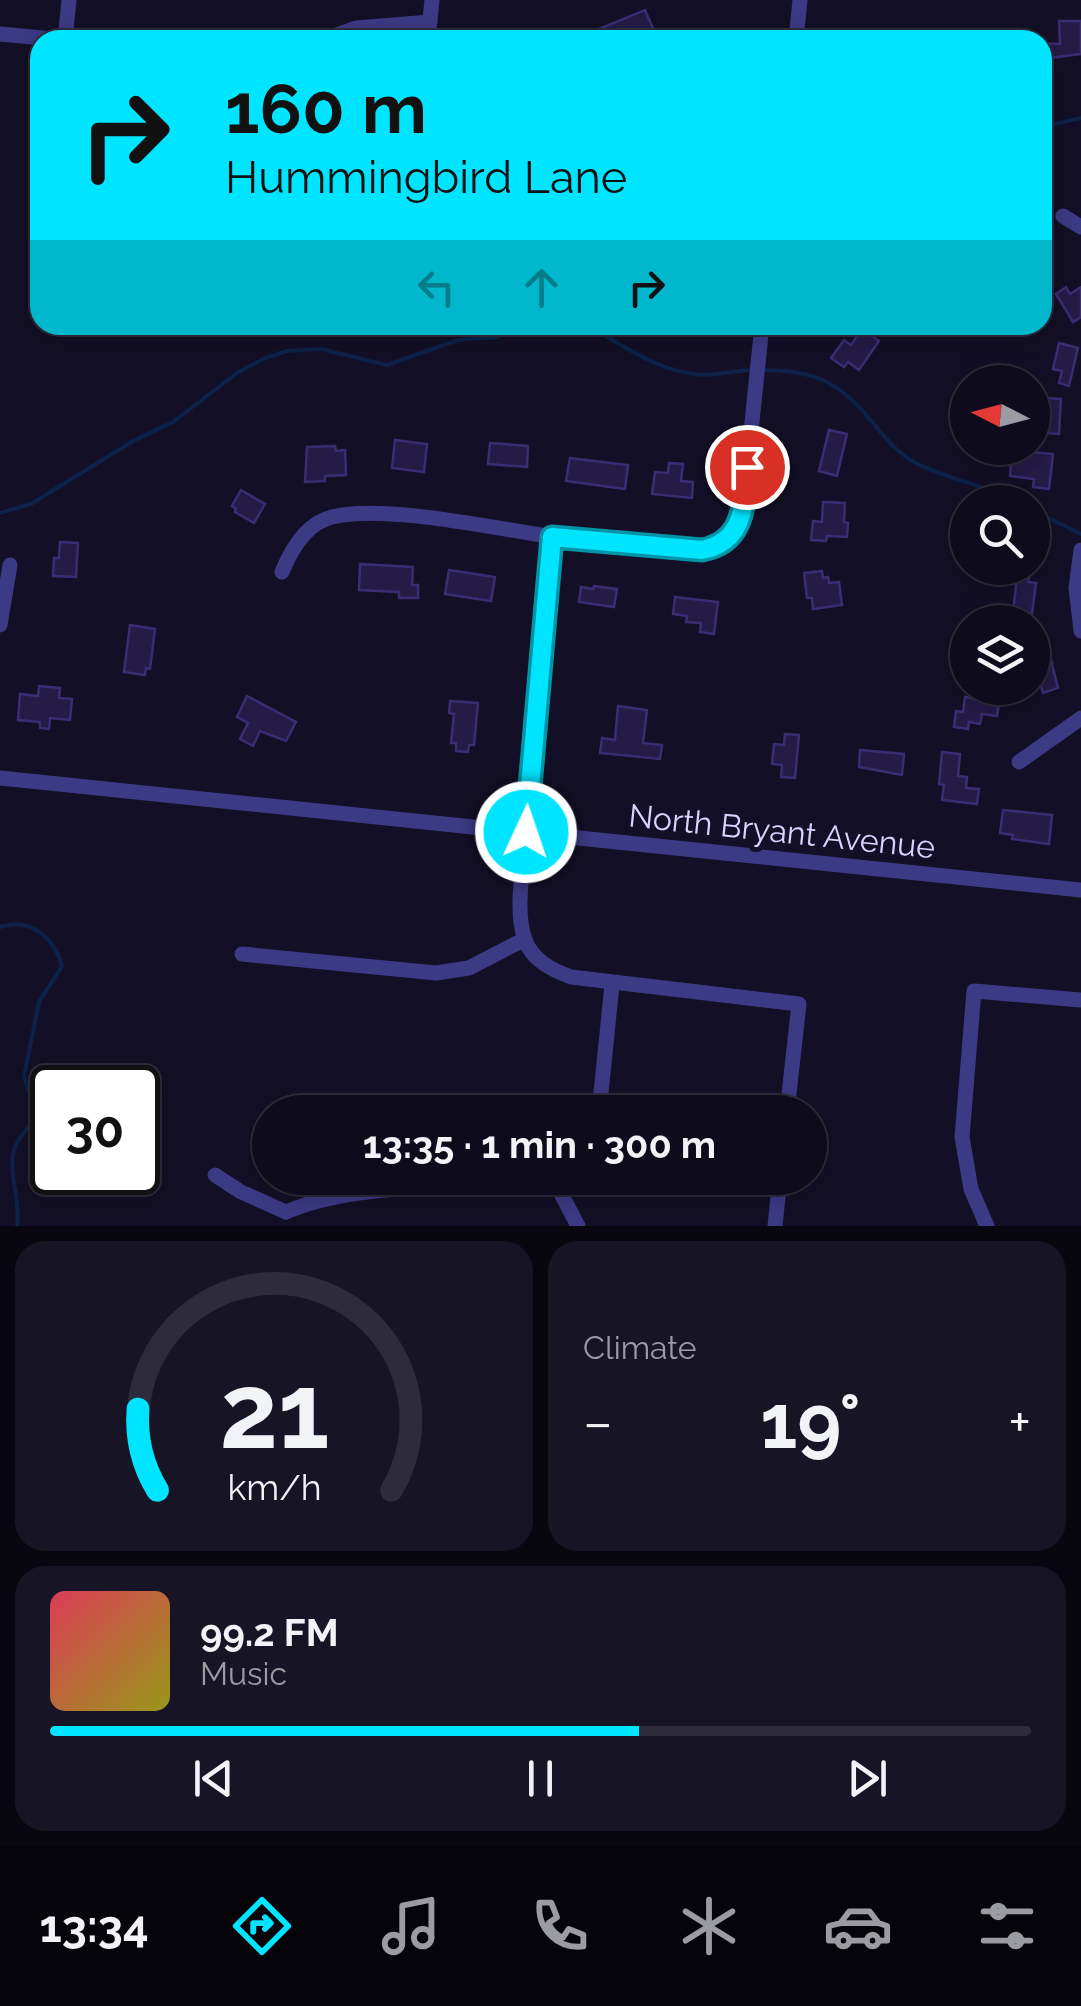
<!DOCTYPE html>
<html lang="en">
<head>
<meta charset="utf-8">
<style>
	:root { --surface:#0e0b1c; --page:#171425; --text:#f1f3f6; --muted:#9b9ba3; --line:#2e2b3b; --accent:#00e5ff }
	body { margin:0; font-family:Raleway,sans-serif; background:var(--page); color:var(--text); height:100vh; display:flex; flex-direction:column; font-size:38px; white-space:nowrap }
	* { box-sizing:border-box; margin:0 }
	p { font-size:32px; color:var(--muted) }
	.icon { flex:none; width:55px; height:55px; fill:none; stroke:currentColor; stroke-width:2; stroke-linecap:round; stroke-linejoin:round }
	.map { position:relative; height:1226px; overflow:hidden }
	.panel { display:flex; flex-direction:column; gap:15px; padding:15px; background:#08060f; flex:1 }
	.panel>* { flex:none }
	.banner { position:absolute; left:30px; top:30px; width:1022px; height:305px; border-radius:30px; box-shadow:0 5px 25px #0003,0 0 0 2px var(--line); background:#00e5ff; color:#111; overflow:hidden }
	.needle { width:65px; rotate:276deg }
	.fabs { position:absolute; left:950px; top:365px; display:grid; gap:20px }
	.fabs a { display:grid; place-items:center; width:100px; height:100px; border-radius:50%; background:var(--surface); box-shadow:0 5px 25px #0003,0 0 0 2px var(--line); font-size:50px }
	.speed { position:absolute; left:30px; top:1065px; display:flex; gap:20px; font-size:50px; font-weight:700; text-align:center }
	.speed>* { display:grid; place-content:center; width:130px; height:130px; border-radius:50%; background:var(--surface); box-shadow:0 5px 25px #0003,0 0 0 2px var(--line); line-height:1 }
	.speed .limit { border:5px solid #111; border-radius:15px; background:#fff; color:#111 }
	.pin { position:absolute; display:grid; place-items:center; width:85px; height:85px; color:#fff; margin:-42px; border:5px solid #fff; border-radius:50%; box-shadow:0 2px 10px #0007 }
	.me { position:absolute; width:110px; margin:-55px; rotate:3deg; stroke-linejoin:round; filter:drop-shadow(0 0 8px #0008) }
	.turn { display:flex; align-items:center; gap:35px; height:210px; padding:0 30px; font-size:45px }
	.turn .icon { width:130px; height:130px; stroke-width:2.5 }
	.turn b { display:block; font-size:70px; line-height:85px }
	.lanes { display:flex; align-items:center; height:95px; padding:0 30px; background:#0003; justify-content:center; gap:50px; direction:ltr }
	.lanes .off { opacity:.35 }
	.big { font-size:75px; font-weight:700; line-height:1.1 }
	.panel .tile { flex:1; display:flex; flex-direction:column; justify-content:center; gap:15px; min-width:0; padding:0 35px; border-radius:30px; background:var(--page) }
	.panel .dial { align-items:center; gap:0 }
	.dial svg { height:260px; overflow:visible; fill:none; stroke:var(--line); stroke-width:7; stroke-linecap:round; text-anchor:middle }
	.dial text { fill:var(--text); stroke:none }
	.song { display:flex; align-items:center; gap:30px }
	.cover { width:120px; height:120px; border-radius:15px; background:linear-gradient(135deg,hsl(350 70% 55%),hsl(60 70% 35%)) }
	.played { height:10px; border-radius:5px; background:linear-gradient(90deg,var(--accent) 60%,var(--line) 60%) }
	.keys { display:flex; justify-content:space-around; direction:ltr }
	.heat { display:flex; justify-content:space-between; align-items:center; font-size:55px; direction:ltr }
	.panel .tiles { flex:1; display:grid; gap:15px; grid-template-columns:1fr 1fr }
	.tile:last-child { grid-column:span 2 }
	.trip { position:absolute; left:252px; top:1095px; width:575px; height:100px; border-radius:50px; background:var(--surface); box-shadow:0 5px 25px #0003,0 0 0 2px var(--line); font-weight:700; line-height:100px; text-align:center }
	.menu { display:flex; height:160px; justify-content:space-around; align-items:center; background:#06040b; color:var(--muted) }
	.menu .icon { width:70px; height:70px }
	.menu .current { color:var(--accent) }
	.menu b { font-size:45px; color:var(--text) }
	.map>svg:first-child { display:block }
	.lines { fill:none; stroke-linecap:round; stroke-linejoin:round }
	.stream { stroke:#0c2248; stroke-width:4 }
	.building { fill:#241b47; stroke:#3b2d73; stroke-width:2.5 }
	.minor { stroke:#3d3a85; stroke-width:15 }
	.route-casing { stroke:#0095a6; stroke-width:25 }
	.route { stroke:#00e5ff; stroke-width:18 }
	.labels { text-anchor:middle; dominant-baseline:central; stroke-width:10; stroke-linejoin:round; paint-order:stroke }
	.street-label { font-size:32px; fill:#d9d4ff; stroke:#130f26 }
</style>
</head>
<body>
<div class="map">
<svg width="1081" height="1226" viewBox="0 0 1081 1226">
	<rect width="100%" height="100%" fill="#130f26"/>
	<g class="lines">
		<g class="stream">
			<path d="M1042,127L1081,118"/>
			<path d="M587,325C624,346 659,373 704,375C720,375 735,370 752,370"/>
			<path d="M761,370C815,370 839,381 873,423C886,439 898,454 918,464C950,480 985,485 1018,502"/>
			<path d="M1032,510L1081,534"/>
			<path d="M0,513L31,504L133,441L173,422L237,373L263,359L287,351L321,349L387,365L458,340L497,337L520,325"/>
			<path d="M0,927C30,917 54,937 62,966L39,1002L24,1077L36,1112C32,1128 15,1138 13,1154C9,1178 21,1201 17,1226"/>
		</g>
	</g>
	<g class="building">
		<path d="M645,10L655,33L638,40H604L599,29Z"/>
		<path d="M1059,21H1081V54L1042,59V43L1060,44Z"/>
		<path d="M1066,287L1070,294L1081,287V317L1073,322L1056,294Z"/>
		<path d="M862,329L879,341L859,370L848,362L844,367L831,358L844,340L851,345Z"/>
		<path d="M1059,343L1078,348L1069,386L1059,383L1062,371L1053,369Z"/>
		<path d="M1032,397L1061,399L1059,434L1032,432Z"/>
		<path d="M829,430L847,434L837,476L819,471Z"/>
		<path d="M395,440L427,444L424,472L392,468Z"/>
		<path d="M490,443L528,446L527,467L488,464Z"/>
		<path d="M335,446L336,451L345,450L346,475L325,476V481L305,482L307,447Z"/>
		<path d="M1012,450L1053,454L1049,489L1033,487L1034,479L1010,476Z"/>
		<path d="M570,458L628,465L625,489L566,481Z"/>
		<path d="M669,463L683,464L681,481L693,482L692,498L652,494L655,472L668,473Z"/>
		<path d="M241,490L265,504L254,523L235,512L236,509L232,506Z"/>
		<path d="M823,502L845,503L844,522L848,523L847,537L827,536L826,541L811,540L813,521L822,522Z"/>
		<path d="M60,542L78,543L76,577L53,576L54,558H59Z"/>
		<path d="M360,564L413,567L412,585H418V598H399V592L359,590Z"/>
		<path d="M1018,568H1031L1028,582L1036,583L1031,622H1012Z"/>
		<path d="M449,570L495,577L491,601L445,594Z"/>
		<path d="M822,571L823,578L828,577L829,583L839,582L842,605L813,609L812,598H807L804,573Z"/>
		<path d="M594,586L617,589L614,607L579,602L581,587L593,589Z"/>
		<path d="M675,597L718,602L714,634L700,632L701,623L686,622L687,616L673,614Z"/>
		<path d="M130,625L155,629L150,669L146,668L145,675L124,672Z"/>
		<path d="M1048,648L1058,688L1043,693L1032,653Z"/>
		<path d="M39,686L60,688L59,698L72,699L70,720L50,718L49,729L40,728V722L18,720L20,694L38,696Z"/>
		<path d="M985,694L1000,697L997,716L982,714L980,724L969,722L968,729L954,727L956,711L963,712L965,697L984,700Z"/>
		<path d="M247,696L296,722L286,741L260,731L253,746L240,739L248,723L237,717Z"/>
		<path d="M450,701L478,703L474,745H469L468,752L456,751V743H451L454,714L449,713Z"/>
		<path d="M618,706L647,710L643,743L662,745L660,759L600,753L602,738L615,740Z"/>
		<path d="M785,734L799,735L795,778L781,777L782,765L772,764L774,744L784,745Z"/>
		<path d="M860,750L904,754L902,775L859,767Z"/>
		<path d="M942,752L960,754L958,776L967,777L966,788L979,789L977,804L942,800L944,785L939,784Z"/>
		<path d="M1003,810L1052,815L1049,844L1012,839L1013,835L1000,833Z"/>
	</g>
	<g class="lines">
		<g class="minor">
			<path d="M0,34L64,40"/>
			<path d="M65,40L69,0"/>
			<path d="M322,40L356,28L430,22"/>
			<path d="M428,40L432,0"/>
			<path d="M796,40L800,0"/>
			<path d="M1063,216L1081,227"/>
			<path d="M552,537C543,636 531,735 526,834C524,867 514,908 525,940C533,961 552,970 571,977L799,1004L787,1112"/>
			<path d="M1081,550L1076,588L1081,631"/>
			<path d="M282,572C291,550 307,523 332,517C383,504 493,528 547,536C598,543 650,545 702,550L718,547L730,540L744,499L762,325"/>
			<path d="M0,625L10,565"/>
			<path d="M1019,762L1081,718"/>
			<path d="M0,778L1081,890"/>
			<path d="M242,954L436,973L469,968L525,939"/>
			<path d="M599,1112L612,985"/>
			<path d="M215,1175L241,1192L286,1212"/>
			<path d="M554,1180L578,1226"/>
			<path d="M286,1212C347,1185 452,1185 520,1188L539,1186L557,1178"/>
			<path d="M775,1226L780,1178"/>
			<path d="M987,1226L971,1189L962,1137L974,991L1081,1000"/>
		</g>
	</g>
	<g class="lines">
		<defs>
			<path id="route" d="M526,832L552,537L702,550C745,542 744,504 747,467"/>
		</defs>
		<use href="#route" class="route-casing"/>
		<use href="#route" class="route"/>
	</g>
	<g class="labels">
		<g class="street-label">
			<text transform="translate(782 831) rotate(6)">North Bryant Avenue</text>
		</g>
	</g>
</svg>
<div class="fabs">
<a><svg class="needle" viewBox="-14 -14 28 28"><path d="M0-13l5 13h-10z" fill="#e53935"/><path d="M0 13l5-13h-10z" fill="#9b9ba3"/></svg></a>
<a><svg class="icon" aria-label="search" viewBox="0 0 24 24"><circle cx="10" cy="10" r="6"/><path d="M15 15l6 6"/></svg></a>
<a><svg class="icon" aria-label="layers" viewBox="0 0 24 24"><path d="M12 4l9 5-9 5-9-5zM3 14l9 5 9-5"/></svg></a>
</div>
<div class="speed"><div class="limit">30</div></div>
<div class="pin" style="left:747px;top:467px;background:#d93025"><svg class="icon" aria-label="arrive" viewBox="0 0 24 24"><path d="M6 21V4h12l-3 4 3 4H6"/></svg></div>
<svg class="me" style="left:526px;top:832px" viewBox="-20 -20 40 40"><circle r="17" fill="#00e5ff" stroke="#fff" stroke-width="3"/><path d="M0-11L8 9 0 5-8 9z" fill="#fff"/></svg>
<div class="trip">13:35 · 1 min · 300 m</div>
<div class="banner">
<div class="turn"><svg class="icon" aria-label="right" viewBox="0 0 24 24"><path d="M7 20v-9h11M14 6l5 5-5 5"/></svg><div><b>160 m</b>Hummingbird Lane</div></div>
<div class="lanes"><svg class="icon off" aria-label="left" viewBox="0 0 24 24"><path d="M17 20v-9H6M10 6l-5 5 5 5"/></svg><svg class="icon off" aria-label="ahead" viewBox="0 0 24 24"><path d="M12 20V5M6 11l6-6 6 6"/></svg><svg class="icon" aria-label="right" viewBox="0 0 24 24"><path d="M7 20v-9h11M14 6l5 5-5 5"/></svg></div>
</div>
</div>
<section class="panel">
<div class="tiles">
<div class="tile dial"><svg viewBox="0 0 100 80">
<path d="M14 69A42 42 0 1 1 86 69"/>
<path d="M14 69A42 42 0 0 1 8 44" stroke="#00e5ff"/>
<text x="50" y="56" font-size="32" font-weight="700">21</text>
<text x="50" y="72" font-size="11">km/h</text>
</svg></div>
<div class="tile"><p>Climate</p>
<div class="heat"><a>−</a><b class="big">19°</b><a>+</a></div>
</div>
<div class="tile">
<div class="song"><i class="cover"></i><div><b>99.2 FM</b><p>Music</p></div></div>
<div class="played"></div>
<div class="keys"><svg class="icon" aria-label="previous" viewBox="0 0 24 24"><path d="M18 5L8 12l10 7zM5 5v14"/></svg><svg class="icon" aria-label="pause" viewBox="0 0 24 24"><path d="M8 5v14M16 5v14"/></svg><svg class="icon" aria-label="next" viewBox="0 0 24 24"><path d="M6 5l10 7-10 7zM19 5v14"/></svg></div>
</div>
</div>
</section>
<nav class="menu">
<b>13:34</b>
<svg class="icon current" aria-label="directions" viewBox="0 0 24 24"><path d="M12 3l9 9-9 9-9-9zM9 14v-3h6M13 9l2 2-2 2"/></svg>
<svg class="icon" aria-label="music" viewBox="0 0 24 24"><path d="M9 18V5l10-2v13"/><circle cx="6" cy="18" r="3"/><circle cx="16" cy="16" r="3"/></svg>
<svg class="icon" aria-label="phone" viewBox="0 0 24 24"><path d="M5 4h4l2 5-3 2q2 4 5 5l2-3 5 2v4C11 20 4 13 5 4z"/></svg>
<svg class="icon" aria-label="climate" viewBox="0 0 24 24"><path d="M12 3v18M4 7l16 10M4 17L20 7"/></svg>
<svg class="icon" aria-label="car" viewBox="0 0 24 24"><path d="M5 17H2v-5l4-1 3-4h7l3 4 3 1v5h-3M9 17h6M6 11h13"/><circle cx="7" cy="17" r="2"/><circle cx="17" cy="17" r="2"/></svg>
<svg class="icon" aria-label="filters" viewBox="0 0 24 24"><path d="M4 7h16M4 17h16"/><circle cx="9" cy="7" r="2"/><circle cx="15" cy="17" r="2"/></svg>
</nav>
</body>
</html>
